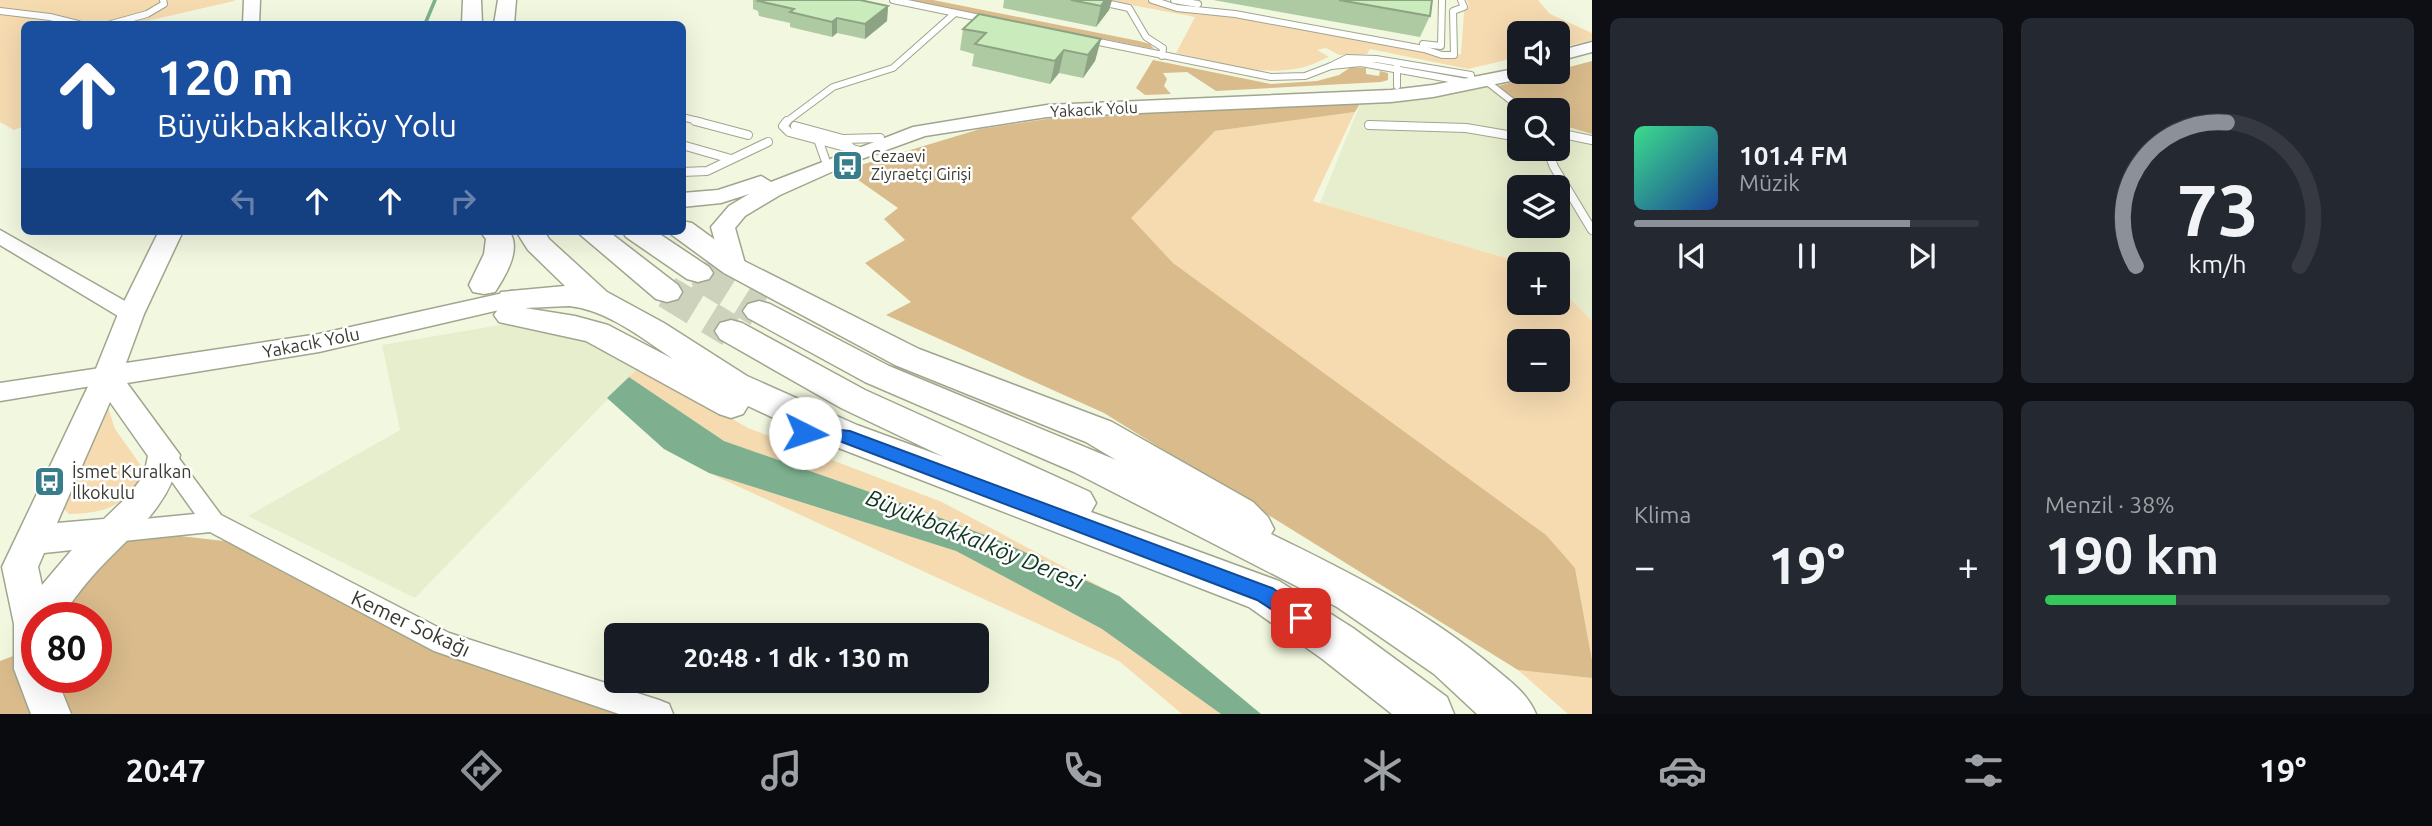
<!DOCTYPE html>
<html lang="tr">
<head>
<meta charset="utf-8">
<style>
	:root { --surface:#171b24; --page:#242831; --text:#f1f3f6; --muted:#9ea1a6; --line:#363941; --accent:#8c9099 }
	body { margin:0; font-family:Ubuntu,sans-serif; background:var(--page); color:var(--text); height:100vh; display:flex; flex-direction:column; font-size:26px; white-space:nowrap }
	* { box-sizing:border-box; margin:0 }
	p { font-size:23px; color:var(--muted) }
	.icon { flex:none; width:38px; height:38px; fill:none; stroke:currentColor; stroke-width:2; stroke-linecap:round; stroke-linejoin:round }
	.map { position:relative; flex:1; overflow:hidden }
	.details { display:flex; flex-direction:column; gap:18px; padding:18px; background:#0d0f14; width:840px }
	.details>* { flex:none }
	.guide { position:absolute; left:21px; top:21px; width:665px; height:214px; border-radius:10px; box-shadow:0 7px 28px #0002; background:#1a4fa0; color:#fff; overflow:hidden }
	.tools { position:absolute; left:1507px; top:21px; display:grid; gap:14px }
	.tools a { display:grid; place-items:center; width:63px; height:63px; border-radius:10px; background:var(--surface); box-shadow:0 7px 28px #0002; font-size:35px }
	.speed { position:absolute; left:21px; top:602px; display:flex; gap:14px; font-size:35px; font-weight:700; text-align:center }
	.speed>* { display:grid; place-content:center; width:91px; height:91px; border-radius:50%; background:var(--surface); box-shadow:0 7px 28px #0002; line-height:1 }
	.speed .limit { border:10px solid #d22; background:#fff; color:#111 }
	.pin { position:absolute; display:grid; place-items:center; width:60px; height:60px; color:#fff; margin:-30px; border-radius:14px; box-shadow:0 4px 10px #0006 }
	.me { position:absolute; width:77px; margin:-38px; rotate:94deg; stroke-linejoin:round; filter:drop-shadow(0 0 5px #0008) }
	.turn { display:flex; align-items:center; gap:24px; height:147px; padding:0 21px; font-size:32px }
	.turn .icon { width:91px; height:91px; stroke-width:2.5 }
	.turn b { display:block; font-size:49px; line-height:60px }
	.lanes { display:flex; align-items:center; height:66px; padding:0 21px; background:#0003; justify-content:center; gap:35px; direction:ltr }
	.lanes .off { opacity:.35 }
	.big { font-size:52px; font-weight:700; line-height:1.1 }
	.details .tile { flex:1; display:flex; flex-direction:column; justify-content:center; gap:10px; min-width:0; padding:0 24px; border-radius:10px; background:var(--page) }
	.details .dial { align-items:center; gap:0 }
	.dial svg { height:182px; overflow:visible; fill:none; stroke:var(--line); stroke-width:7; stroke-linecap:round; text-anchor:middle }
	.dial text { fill:var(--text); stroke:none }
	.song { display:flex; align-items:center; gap:21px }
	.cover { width:84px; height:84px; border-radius:10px; background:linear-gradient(135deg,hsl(150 70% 55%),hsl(220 70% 35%)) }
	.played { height:7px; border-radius:4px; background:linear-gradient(90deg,var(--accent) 80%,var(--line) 80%) }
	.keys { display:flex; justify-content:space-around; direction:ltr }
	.heat { display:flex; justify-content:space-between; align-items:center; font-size:38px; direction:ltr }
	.charge { height:10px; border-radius:5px; background:linear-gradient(90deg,#34c759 38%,var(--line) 0) }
	.details .tiles { flex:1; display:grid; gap:18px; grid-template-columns:repeat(2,1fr) }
	.trip { position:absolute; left:604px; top:623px; width:385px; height:70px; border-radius:10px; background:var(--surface); box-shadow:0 7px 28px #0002; font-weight:700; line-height:70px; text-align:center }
	.tabs { display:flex; height:112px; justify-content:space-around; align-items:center; background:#090b0e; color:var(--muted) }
	.tabs .icon { width:49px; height:49px }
	.tabs .active { color:var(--accent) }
	.tabs b { font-size:32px; color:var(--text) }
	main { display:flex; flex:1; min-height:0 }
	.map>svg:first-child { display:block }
	.built { fill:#e7eece; fill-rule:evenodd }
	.green { fill:#f6dbb1; fill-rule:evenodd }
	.forest { fill:#d9bb8c }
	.water { fill:#7eb08f }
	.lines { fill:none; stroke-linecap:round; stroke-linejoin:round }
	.stream { stroke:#7eb08f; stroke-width:3.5 }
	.trunk-tunnel-far1 { stroke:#cdd2bc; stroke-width:26; stroke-dasharray:26 13; stroke-linecap:butt }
	.trunk-tunnel { stroke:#cdd2bc; stroke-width:33; stroke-dasharray:33 17; stroke-linecap:butt }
	.service-far1-casing { stroke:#a0a58e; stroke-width:8 }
	.service-casing { stroke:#a0a58e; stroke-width:10 }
	.minor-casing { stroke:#a0a58e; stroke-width:3 }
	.tertiary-casing { stroke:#a0a58e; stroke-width:3 }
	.secondary-casing { stroke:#a0a58e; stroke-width:3 }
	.trunk-casing { stroke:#a0a58e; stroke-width:3 }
	.service-far1 { stroke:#fff; stroke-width:6 }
	.service { stroke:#fff; stroke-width:8 }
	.minor { fill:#fff; fill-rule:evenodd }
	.tertiary { fill:#fff; fill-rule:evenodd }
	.secondary { fill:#fff; fill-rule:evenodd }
	.trunk { fill:#fff; fill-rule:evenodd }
	.wall { fill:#aecaa2 }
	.shaded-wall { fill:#8da484 }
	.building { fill:#caebbc; stroke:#8da484; stroke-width:2 }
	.route { fill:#1a73e8; stroke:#114b97; stroke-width:2 }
	.labels { text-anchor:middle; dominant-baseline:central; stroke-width:5; stroke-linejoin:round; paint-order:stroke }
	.far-street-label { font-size:16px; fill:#393b31; stroke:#fff }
	.far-poi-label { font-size:16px; fill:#393b31; stroke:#fff; text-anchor:start }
	.street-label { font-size:18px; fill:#393b31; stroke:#fff }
	.poi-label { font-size:18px; fill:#393b31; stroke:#fff; text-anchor:start }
	.near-street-label { font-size:21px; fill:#393b31; stroke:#fff }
	.near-water-label { font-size:23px; font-style:italic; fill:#0f3721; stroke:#fff }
</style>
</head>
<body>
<main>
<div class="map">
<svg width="1592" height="714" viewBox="0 0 1592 714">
	<rect width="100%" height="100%" fill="#f2f8df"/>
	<g class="built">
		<path d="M1498,86L1527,110H1519V149H1558V124L1592,134V321L1558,286V264H1526L1320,203L1361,102ZM1519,187H1558V226H1519Z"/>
		<path d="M517,322L583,335L641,365L415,598L248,516L400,430L382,345Z"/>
	</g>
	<g class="green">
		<path d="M0,0H234V1L134,24H24V126L14,130L0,122Z"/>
		<path d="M1105,0H1145L1422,51L1448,58L1461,54L1464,12L1469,7L1467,0H1538L1550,14L1592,33V40L1558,48V33H1519V57L1468,69L1370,49L1367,54L1339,55L1326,48L1317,50L1329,57C1321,60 1313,65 1304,67C1262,78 1217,62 1176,53L1195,17Z"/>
		<path d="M1355,112L1313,201L1526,264H1519V303H1558V286L1592,321V660L1575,568L1173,263L1130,218L1215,131ZM1519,341H1558V380H1519Z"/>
		<path d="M641,365L748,428L942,502L1124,599L1003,542L907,505L724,441L629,377Z"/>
		<path d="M107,404L115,429L142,467L139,487C113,509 104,513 69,514L55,501Z"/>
		<path d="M709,473L956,551L1102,629L1221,714H1182L1119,661Z"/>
		<path d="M1518,670L1592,678V714H1568Z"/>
	</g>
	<g class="forest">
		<path d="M908,0H933L1139,41L1150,44L1154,49Z"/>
		<path d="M1153,60L1271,84L1317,81L1339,75L1351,67L1366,68V74L1379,76L1380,71L1388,73V80L1381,82L1216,91L1187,72L1163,73L1167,79L1164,86L1171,94L1145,95L1136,88Z"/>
		<path d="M1592,61V134L1558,124V110H1527L1498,86Z"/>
		<path d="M1361,102L1355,112L1215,131L1131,218L1173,263L1546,535L1575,568L1592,660V678L1518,670L1104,413L886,315L911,302L865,263L905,240L884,219L898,208L844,170L980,129L1080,114Z"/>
		<path d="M127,530L224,541L415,632L671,714H0V661L37,647V677H96V618H58Z"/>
	</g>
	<path class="water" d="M629,377L724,441L907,505L1003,542L1119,596L1261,714H1221L1102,629L956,551L709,473L664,449L607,398Z"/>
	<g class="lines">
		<path class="stream" d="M425,24L435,0"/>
		<path class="trunk-tunnel-far1" d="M698,273L703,276"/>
		<g class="trunk-tunnel">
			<path d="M700,274L759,311"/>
			<path d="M667,292L731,331"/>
		</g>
		<defs>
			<g id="service-far1">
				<path d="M893,0L985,19"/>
				<path d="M1092,0L1129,8L1146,37L1163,48L1162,56"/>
				<path d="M1152,0L1177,8L1235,14L1424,49L1442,55H1454L1453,11L1464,7L1461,0"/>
				<path d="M1174,0L1198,4"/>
				<path d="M0,11L50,17L78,24"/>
				<path d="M111,24L147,14L164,4L163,0"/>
				<path d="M1089,40L1271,77L1305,76L1331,66"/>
				<path d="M1423,44L1441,46L1442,0"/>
				<path d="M1347,58L1376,59L1471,75L1472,83L1361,63L1331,66Z"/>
				<path d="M1397,63V86"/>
				<path d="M1486,81L1523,110"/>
				<path d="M682,117L702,122"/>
				<path d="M786,122L833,87L893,68L955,13"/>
			</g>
			<g id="service">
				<path d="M695,121L748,135"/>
				<path d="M787,121L783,126L789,132L864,152"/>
				<path d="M1369,125L1466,128L1519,137"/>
				<path d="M795,126L843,139L851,148"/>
				<path d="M1558,133L1592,140"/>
				<path d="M818,139L825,159"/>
				<path d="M843,139L880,138"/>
				<path d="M682,145L731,159"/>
				<path d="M1547,149L1554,167L1592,230"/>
				<path d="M682,172L707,171L768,142"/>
			</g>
			<path id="minor" d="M164,447L172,449L221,515L449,633L659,700L669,704L673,714H619L434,651L210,532L114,542L106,539L102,532L106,525L114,522L195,514L153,455L156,449Z"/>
			<g id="tertiary">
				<path d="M0,230L139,309L143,314L139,319L131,321L123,319L0,245Z"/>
				<path d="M107,367L116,370L120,376L116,382L0,401V383Z"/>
			</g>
			<g id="secondary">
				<path d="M244,0H260L259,24H243Z"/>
				<path d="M1592,42V52L1558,61V51Z"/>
				<path d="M1519,68V72H1538L1529,77L1433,97L1391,102L1047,117L925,136L856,161L780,195L745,216L735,228L746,267L743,272L734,275L725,272L722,267L711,227L729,206L749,194L721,203L682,207V193L718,190L761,176L771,182L913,127L1047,105L1391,90L1433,85Z"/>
				<path d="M159,231H183L144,314L126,363L319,334L512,291L521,293L525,299L521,305L512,307L319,352L127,383L180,455C170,508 132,533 97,571C83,586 72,602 60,618H37V677H56L71,714H31L14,669V624L2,567L93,376L118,314ZM110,402L148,456L144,475L129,495L104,519L57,523ZM72,550L70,552L42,585L38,567L44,553Z"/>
			</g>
			<g id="trunk">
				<path d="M463,0H481L482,24H462Z"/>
				<path d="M498,0H516L514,24H494Z"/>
				<path d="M682,221L692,223L744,261L919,349L1112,422L1253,502L1268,517L1274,529L1271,534C1349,572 1427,611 1493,667C1511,682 1527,693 1536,714H1477L1434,674L1337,607L1074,472L865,382L748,318L743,311L748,304L759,301L770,304L889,366L1116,460L1086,442L895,365L724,273L672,235L669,231H682Z"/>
				<path d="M480,231H509C522,249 506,275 495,292L484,294L473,292L469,285L484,254L486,239Z"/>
				<path d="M516,231H544L549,239L607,292L664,323L747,376L857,425L944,457L841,408L720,339L715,331L720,323L731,320L742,323L865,390L1090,492L1096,503L1091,512L1279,581L1353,628L1447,697L1454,714H1392L1321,658L1249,607L831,445L748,406L743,414L731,418L719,414L586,341L499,322L494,315L499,308L503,307L497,299L501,292L565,286L528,250ZM569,306C607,310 642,338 673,359L608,325L575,316L525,308Z"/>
				<path d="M576,231H608L678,285L682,292L678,299L667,302L656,299Z"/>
				<path d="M622,231H655L709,267L713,273L709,279L698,282L687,279L626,237Z"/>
			</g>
		</defs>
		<use href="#service-far1" class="service-far1-casing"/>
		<use href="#service" class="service-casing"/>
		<use href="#minor" class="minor-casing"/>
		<use href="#tertiary" class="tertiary-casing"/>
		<use href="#secondary" class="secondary-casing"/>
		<use href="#trunk" class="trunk-casing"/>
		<use href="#service-far1" class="service-far1"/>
		<use href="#service" class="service"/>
		<use href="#minor" class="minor"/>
		<use href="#tertiary" class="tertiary"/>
		<use href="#secondary" class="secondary"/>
		<use href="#trunk" class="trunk"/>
	</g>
	<g class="wall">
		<path d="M753,0H860L888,6L887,21L865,39L837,33L832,37L790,27V23L759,16L758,11L753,9Z"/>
		<path d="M1004,0H1112L1109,10L1096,27L1003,8Z"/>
		<path d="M1213,0H1432L1430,16L1420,37Z"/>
		<path d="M963,29L1101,39L1095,61L1083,78L1059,73L1050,84L972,66L974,54L960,50Z"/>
	</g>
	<g class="shaded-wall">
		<path d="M1105,0H1112L1109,10L1096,27L1101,6Z"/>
		<path d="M888,6L887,21L865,39V24Z"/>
		<path d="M837,18V33L832,37V22Z"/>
		<path d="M1101,39L1095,61L1083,78L1088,55Z"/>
		<path d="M1064,50L1059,73L1050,84L1055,61Z"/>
	</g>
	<g class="building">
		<path d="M760,0H860L888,6L865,24L837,18L832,22L790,12L794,9L758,1Z"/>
		<path d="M1071,0H1105L1101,6Z"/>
		<path d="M1339,0H1432L1430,16Z"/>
		<path d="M979,14L1101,39L1088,55L1064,50L1055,61L975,44L986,33L963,29Z"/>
	</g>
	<path class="route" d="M805,426L850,431L1272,588L1308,612L1311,618L1308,625L1301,628L1257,600L842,442L799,437L796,433L799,428Z"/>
	<defs>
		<symbol id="bus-square" viewBox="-11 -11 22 22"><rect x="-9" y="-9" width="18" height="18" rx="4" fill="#387d8a" stroke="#fff"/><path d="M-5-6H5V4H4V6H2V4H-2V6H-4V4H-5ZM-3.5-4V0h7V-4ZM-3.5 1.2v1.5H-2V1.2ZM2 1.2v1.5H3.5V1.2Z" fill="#fff"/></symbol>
	</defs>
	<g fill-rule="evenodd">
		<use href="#bus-square" x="830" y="148" width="35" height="35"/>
		<use href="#bus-square" x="32" y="464" width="35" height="35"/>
	</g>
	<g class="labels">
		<g class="far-street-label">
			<text transform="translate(1094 109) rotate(-3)">Yakacık Yolu</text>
		</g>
		<g class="far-poi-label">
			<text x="871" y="156">Cezaevi<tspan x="871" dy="18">Ziyraetçi Girişi</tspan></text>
		</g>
		<g class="street-label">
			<text transform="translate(311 342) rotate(-11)">Yakacık Yolu</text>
		</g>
		<g class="poi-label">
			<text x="72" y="471">İsmet Kuralkan<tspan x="72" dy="21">İlkokulu</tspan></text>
		</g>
		<g class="near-street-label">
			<text transform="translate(411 623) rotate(25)">Kemer Sokağı</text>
		</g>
		<g class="near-water-label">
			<text transform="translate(975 539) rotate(22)">Büyükbakkalköy Deresi</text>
		</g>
	</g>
</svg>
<div class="tools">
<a><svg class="icon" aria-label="sound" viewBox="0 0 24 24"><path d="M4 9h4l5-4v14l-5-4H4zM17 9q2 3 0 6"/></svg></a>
<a><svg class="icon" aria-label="search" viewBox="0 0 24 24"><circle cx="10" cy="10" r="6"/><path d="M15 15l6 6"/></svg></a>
<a><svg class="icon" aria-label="layers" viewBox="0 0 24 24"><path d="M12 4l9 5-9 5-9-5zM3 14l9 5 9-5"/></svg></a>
<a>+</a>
<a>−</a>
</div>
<div class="speed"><div class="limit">80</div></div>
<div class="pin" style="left:1301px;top:618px;background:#d93025"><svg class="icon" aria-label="arrive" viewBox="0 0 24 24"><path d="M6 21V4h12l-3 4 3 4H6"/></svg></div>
<svg class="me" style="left:805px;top:433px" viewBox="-20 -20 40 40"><circle r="19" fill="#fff"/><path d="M0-13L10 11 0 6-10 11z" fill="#1a73e8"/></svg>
<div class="trip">20:48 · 1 dk · 130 m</div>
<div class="guide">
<div class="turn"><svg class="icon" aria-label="ahead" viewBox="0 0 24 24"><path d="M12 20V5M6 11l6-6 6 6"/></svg><div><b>120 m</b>Büyükbakkalköy Yolu</div></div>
<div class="lanes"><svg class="icon off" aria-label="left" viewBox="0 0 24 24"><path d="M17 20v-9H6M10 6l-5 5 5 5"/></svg><svg class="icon" aria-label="ahead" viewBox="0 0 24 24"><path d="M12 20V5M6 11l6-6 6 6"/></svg><svg class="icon" aria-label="ahead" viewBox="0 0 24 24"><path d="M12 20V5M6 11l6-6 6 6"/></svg><svg class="icon off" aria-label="right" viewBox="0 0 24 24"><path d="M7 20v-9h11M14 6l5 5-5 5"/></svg></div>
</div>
</div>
<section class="details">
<div class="tiles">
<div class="tile">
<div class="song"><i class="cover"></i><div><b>101.4 FM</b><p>Müzik</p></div></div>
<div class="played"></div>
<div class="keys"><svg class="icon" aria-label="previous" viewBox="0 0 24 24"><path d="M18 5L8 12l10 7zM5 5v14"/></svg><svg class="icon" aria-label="pause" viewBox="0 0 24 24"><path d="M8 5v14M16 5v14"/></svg><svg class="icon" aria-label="next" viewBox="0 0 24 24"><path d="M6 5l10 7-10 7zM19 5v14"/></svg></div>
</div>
<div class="tile dial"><svg viewBox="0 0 100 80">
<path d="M14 69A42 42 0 1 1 86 69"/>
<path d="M14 69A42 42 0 0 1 54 6" stroke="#8c9099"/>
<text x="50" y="56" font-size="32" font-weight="700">73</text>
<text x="50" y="72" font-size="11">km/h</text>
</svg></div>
<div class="tile"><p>Klima</p>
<div class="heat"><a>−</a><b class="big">19°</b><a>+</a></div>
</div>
<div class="tile"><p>Menzil · 38%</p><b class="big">190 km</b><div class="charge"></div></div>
</div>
</section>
</main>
<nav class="tabs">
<b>20:47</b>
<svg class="icon active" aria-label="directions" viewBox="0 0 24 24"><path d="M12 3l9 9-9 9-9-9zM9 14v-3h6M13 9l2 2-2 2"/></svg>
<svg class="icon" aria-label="music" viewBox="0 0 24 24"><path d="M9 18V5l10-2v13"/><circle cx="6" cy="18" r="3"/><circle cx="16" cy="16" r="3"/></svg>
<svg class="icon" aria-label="phone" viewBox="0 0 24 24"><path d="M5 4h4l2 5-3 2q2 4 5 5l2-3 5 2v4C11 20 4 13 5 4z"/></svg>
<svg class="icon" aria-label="climate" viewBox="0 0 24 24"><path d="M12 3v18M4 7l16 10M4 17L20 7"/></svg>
<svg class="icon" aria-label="car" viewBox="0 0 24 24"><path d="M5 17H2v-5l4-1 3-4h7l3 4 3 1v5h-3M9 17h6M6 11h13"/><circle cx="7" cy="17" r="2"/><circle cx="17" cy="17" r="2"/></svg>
<svg class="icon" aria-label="filters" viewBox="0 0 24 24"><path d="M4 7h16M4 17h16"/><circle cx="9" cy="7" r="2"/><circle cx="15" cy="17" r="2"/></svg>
<b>19°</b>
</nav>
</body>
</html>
